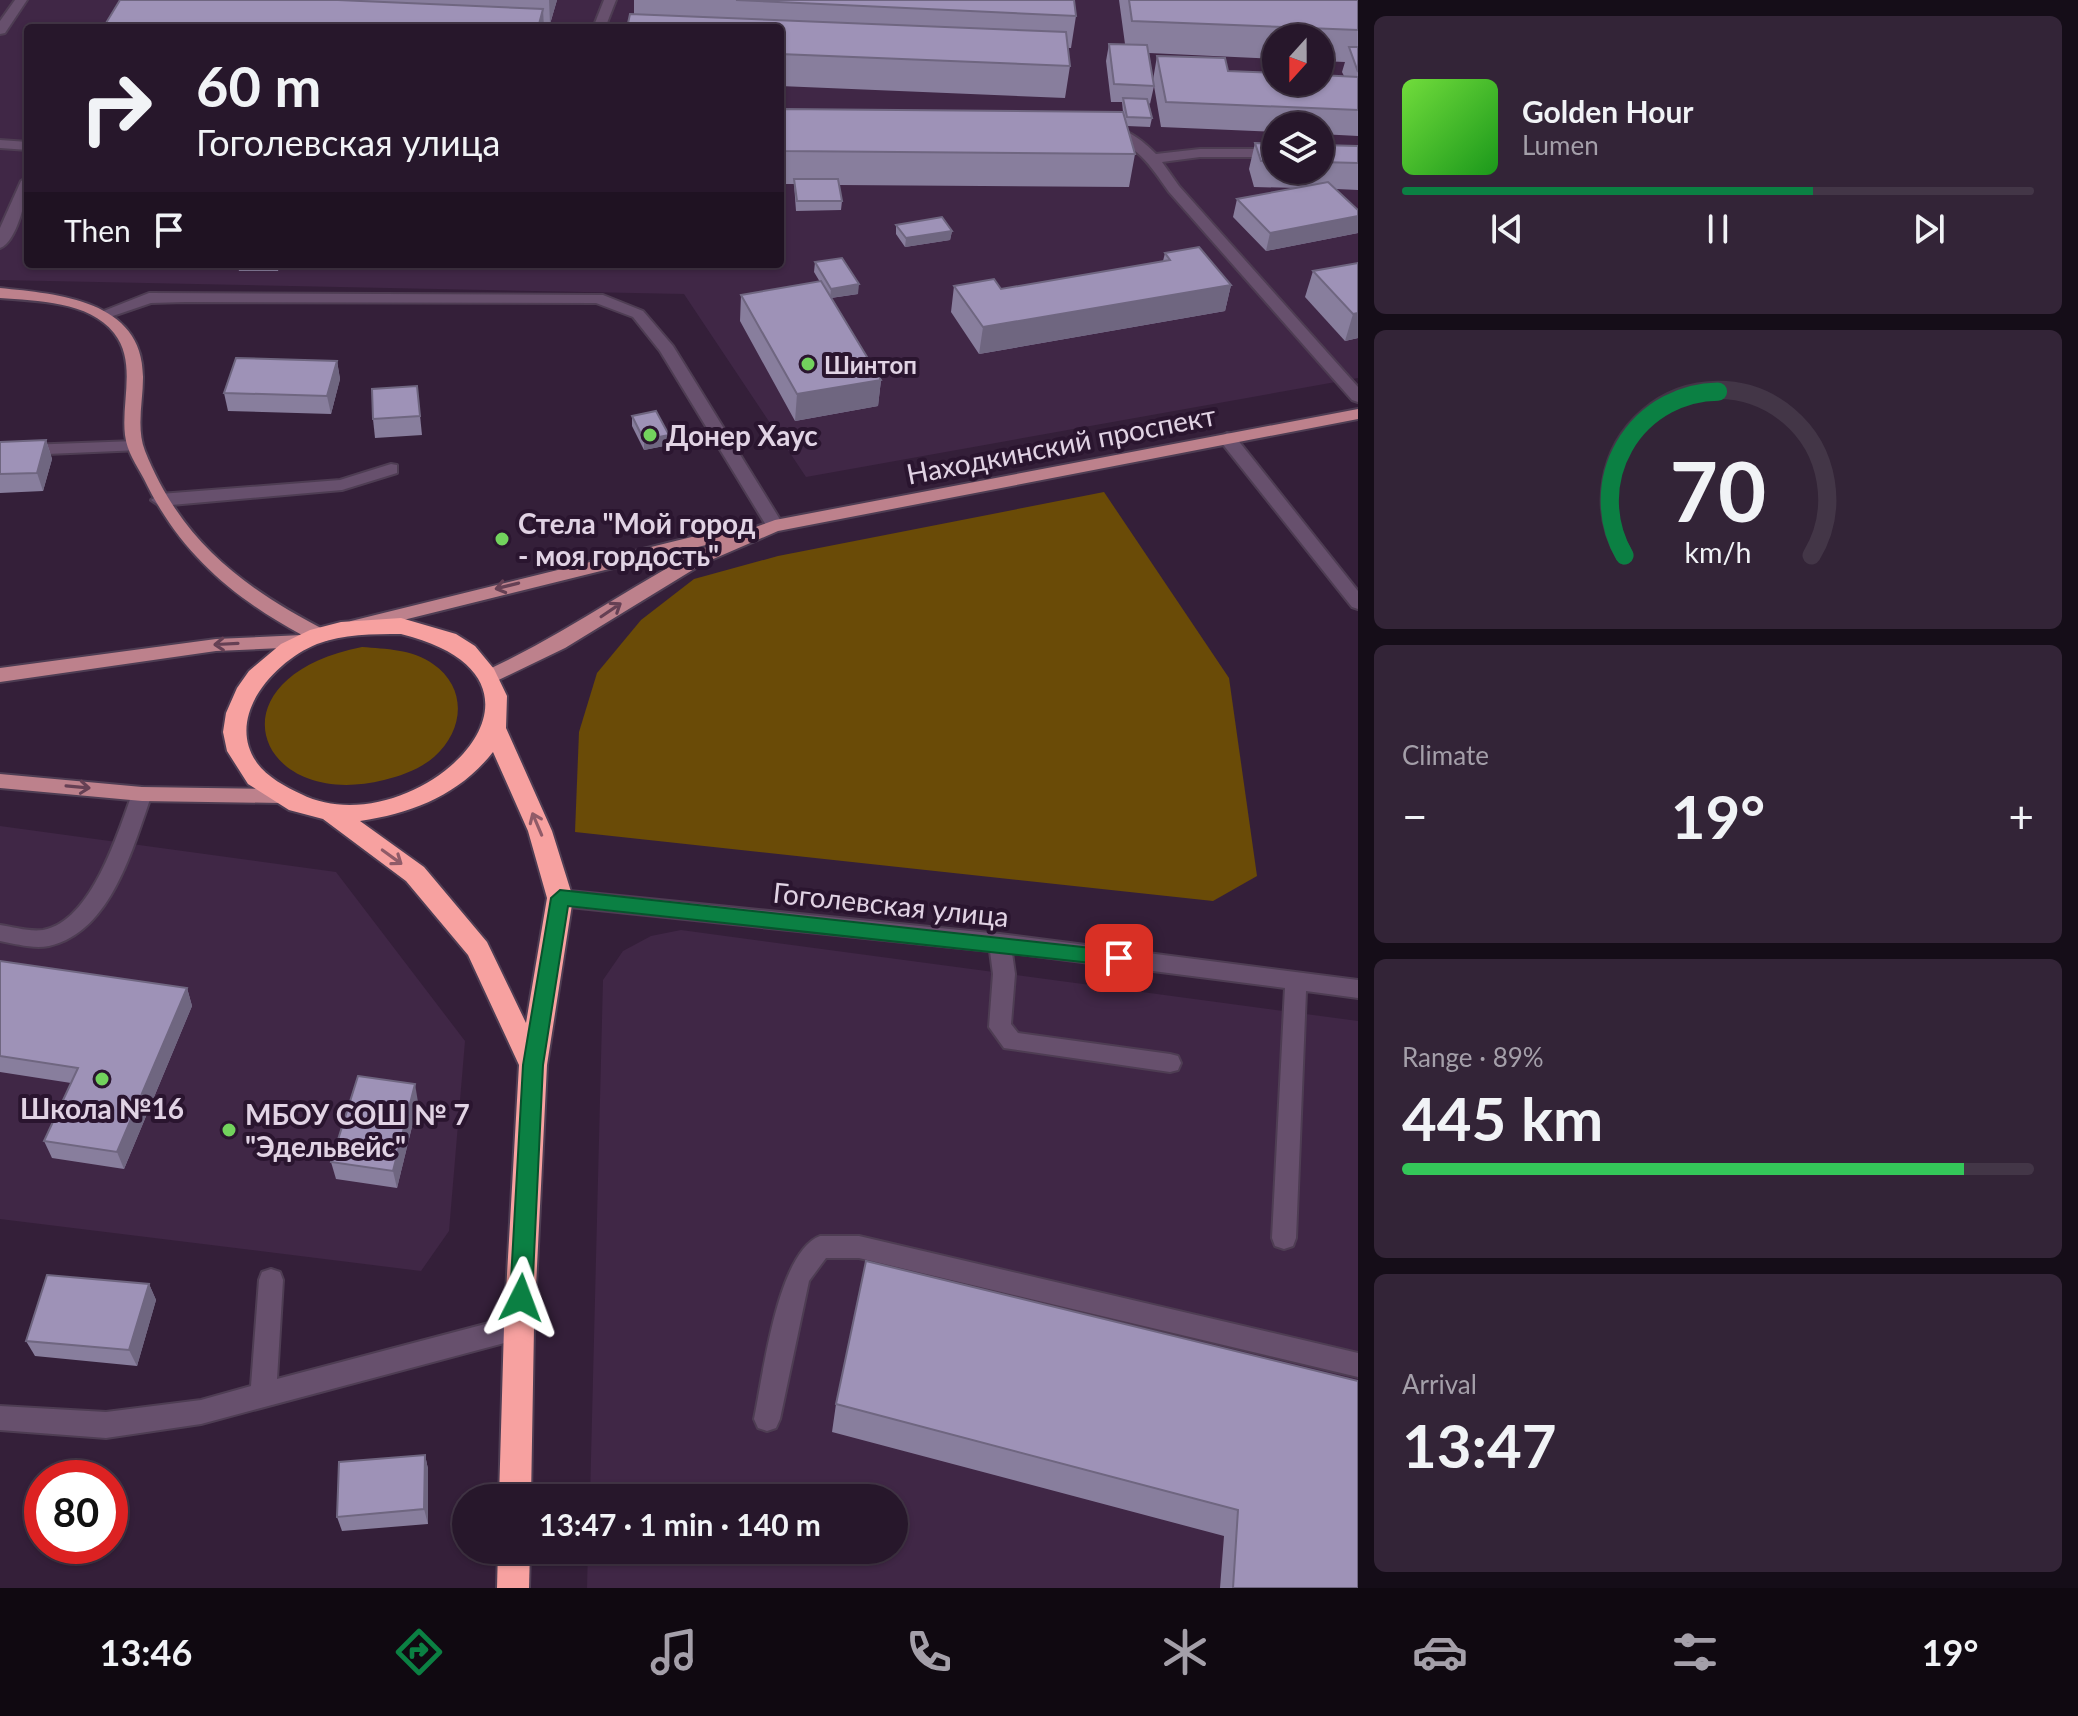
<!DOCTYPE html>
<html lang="en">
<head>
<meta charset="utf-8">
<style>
	:root { --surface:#27172b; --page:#332437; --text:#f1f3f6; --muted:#a49fa9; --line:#433647; --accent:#0b8043 }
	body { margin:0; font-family:Lato,sans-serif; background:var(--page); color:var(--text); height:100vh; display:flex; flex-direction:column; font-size:30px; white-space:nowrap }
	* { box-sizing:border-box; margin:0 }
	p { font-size:26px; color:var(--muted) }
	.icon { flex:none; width:44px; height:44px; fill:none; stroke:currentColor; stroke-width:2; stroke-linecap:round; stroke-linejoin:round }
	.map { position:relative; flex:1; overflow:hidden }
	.drawer { display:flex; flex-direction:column; gap:16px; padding:16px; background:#150d18; width:720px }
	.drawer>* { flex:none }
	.hud { position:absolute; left:24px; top:24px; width:760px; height:244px; border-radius:8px; box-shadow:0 2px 6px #0004,0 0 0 2px var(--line); background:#27172b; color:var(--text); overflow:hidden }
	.needle { width:52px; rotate:201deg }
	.fabs { position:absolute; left:1262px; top:24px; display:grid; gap:16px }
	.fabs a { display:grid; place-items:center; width:72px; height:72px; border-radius:50%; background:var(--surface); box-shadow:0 2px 6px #0004,0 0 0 2px var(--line); font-size:40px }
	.speed { position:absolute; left:24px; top:1460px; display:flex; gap:16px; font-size:40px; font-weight:700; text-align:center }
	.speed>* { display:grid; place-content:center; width:104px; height:104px; border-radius:50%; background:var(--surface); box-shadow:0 2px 6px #0004,0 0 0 2px var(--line); line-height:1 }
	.speed .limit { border:12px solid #d22; background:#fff; color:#111 }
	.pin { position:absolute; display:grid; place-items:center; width:68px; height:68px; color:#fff; margin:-34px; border-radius:16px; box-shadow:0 4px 12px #0006 }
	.me { position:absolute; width:88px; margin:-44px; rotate:3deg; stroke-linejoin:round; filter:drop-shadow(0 0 6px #0008) }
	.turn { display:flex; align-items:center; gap:28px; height:168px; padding:0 40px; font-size:36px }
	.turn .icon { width:104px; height:104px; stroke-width:2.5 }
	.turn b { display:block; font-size:56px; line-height:68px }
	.then { display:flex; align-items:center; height:76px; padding:0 40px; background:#0003; gap:16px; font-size:30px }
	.big { font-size:60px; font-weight:700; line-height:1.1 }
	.drawer .widget { flex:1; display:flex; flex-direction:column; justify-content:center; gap:12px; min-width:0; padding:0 28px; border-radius:12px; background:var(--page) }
	.drawer .dial { align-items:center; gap:0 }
	.dial svg { height:208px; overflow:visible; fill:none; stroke:var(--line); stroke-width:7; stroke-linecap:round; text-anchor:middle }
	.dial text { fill:var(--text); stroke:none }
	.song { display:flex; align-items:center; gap:24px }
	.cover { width:96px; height:96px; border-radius:12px; background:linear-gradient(135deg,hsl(100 70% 55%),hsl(120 70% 35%)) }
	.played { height:8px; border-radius:4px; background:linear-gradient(90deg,var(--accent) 65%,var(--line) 65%) }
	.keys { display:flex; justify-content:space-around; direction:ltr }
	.heat { display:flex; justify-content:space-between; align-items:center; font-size:44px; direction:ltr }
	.charge { height:12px; border-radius:6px; background:linear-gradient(90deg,#34c759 89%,var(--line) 0) }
	.trip { position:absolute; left:452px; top:1484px; width:456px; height:80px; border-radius:40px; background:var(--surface); box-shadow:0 2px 6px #0004,0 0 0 2px var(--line); font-weight:700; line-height:80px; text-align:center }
	.tab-bar { display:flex; height:128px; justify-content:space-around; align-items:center; background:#100911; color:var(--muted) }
	.tab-bar .icon { width:56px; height:56px }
	.tab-bar .current { color:var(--accent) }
	.tab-bar b { font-size:36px; color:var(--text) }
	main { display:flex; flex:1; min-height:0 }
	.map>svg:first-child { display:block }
	.built { fill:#402746; fill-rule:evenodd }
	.green { fill:#6a4b07 }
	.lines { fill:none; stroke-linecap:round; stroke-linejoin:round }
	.minor-casing { stroke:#4e3d53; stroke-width:4 }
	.major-casing { stroke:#4e3d53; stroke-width:4 }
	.highway-casing { stroke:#4e3d53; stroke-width:4 }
	.minor { fill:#67506d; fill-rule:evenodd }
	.major { fill:#bd818c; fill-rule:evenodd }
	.highway { fill:#f7a1a0; fill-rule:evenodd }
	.wall { fill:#887e9d; fill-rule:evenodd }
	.shaded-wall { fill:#6f6680 }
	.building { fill:#9e92b7; stroke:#6f6680; stroke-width:2 }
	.oneway { stroke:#654054 }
	.oneway2 { stroke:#905b68 }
	.route { fill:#0b8043; stroke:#07532c; stroke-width:2 }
	.poi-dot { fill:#72d25d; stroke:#2a152f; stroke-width:3 }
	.labels { text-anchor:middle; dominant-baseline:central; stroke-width:8; stroke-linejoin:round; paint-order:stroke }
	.far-poi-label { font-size:24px; font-weight:bold; fill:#e1d3e4; stroke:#2a152f; text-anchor:start }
	.poi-label { font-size:28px; font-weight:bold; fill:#e1d3e4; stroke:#2a152f; text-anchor:start }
	.street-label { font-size:28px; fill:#e1d3e4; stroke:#2a152f }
</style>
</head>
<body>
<main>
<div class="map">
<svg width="1358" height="1588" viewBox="0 0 1358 1588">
	<rect width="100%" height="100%" fill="#341f39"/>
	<g class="built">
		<path d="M0,0H1358V378L806,477L684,294L0,280ZM28,28H780V264H28ZM1276,38H1320V82H1276ZM1276,126H1320V170H1276Z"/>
		<path d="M0,826L336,872L465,1041L449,1231L421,1271L0,1219Z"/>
		<path d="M681,930L1358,1021V1588H587L588,1550H894V1498H590L603,980L623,951L651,936Z"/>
	</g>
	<g class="green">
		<path d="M1104,492L1229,678L1257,876L1213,901L575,832L579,732L597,673L641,620L694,579L778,556Z"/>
		<path d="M362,647C386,649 412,649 433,664C468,688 464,731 434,757C420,769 401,776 384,780C256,812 206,678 362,647Z"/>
	</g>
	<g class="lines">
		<defs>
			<g id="minor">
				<path d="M15,0H27L5,33L0,34V21Z"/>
				<path d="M604,0H616L605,28H593Z"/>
				<path d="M1102,127C1124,125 1142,140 1156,154L1200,149H1276V157H1200L1162,162L1179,186L1358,387V402L1352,400L1169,192C1148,162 1138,146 1102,133Z"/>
				<path d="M0,140L28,142V150L0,148Z"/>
				<path d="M28,177C28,194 17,242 0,248V228L21,181Z"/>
				<path d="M149,293L603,295L643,311L673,346L784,526L781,530H769L660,351L633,317L596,303L185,302L151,303L104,319L96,314Z"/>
				<path d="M1227,433L1233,434L1358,591V609L1352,607L1221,442L1219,438Z"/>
				<path d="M135,441L143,446L141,450L0,456V446Z"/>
				<path d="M391,464L397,465V473L342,490L160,506L151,500L160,494L340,480Z"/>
				<path d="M142,787L152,794C133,846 112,932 49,946C33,949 16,944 0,941V925C14,927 29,932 43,930C91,922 118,833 132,794Z"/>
				<path d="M560,890L1000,934L1358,980V998L1306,991L1296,1238L1293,1246L1284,1249L1275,1246L1272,1238L1285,988L1012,953L1015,974L1011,1024L1018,1033L1170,1054L1178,1056L1181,1063L1178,1070L1170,1072L1004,1048L989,1027L993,974L990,951L560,906L553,904L550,898L553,892Z"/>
				<path d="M820,1236H859L1358,1353V1377L859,1258H826L809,1281L780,1419L776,1428L767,1431L758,1428L754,1419C763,1377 777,1252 820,1236Z"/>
				<path d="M271,1269L280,1272L283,1280L277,1379L519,1315L528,1319L532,1327L528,1335L519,1339L201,1424L106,1438L0,1430V1406L106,1412L201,1400L251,1386L259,1280L262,1272Z"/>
			</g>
			<g id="major">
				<path d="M0,288C58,294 144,300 143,378C143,401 136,428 145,451C181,541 243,588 327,631L329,636L327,641L313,640L311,646L304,647L216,651L0,682V668L216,639L302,635C232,597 179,552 144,479C136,464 127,452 125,435C121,402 137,362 114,333C89,301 37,301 0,298Z"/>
				<path d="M1358,409V419L778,531L704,563L565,648L488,685L479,678L481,673C563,636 634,583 714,543L351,633L342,627L351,621L720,530L726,532L728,537L775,520Z"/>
				<path d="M0,774L142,787L281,789L291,796L281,803L142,801L0,788Z"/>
			</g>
			<g id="highway">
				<path d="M401,618L456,634L475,646L494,669L507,696L506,728L552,831L573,898L547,1065L534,1327L531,1498H499L504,1327L519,1065L468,955L406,881L323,819L289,810L248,784L227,751L223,732L226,713L237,688L249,671L281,644L310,630L341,622ZM401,634C594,682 410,849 301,794C286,787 267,777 257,763C224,716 275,661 317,644C343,634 373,634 401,634ZM493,752L528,831L547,898L526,1023L487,942L424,867L360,821C413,813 459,795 493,752Z"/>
				<path d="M498,1550H530L529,1588H497Z"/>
			</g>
		</defs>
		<use href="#minor" class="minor-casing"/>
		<use href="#major" class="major-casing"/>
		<use href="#highway" class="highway-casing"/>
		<use href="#minor" class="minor"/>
		<use href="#major" class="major"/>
		<use href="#highway" class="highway"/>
	</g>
	<g class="wall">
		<path d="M120,0H557L550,24H544V28H107L106,23Z"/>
		<path d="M634,0H1074L1076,16L1071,48H1068L1070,66L1065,98L780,86V28L634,14Z"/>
		<path d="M1119,0H1358V136L1320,134V126H1276V132L1161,127L1154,86L1150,104L1149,103L1152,118L1150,127L1127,126L1135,154L1129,187L839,185L842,201L841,210L796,211L794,184H780V109L1123,112L1122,102H1111L1106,61L1109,44H1125ZM1276,38H1320V61L1345,62L1342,72L1344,76L1228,71L1157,56L1153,80L1149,53L1276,59Z"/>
		<path d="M1255,143L1276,144V170H1320V145L1358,146V190L1336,189L1358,233L1266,251L1233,217L1237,199L1298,188L1254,187L1249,169Z"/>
		<path d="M896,225L952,231L950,240L905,247L896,234Z"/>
		<path d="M1165,253L1231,285L1225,311L979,354L951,312L954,286L1001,289L1163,261Z"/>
		<path d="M815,262L858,294L831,298L881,380L878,406L795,421L740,321L741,295L820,282L814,272Z"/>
		<path d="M1358,263V338L1345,341L1305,297L1313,271Z"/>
		<path d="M237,264H280L278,271H239Z"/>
		<path d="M337,361L340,379L331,414L228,411L224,393Z"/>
		<path d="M417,386L422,435L375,438L373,419Z"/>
		<path d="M632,416L669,435V445L644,450L632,426Z"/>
		<path d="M46,440L52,459L43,491L0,493V442Z"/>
		<path d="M0,961L187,988L192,1006L124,1169L52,1158L44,1141L71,1083L0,1072Z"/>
		<path d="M418,1102L397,1188L336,1179L331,1162Z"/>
		<path d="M149,1284L156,1300L137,1366L35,1356L26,1341Z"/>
		<path d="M1358,1381V1588H1220L1224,1536L832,1432L836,1404Z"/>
		<path d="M425,1455L428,1469V1524L342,1531L337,1517Z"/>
	</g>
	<g class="shaded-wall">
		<path d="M549,0H557L550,24Z"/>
		<path d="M543,9L544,28H538Z"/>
		<path d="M1358,216V233L1266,251L1270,233Z"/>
		<path d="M952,231L950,240L905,247L906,238Z"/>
		<path d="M859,284L858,294L830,298L831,289Z"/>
		<path d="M1231,285L1225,311L979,354L983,327Z"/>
		<path d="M1358,313V338L1345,341L1353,314Z"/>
		<path d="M337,361L340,379L331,414L327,396Z"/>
		<path d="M881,380L878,406L795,421L797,394Z"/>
		<path d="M669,435V445L644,450V440Z"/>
		<path d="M46,440L52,459L43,491L37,473Z"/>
		<path d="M187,988L192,1006L124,1169L117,1152Z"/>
		<path d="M415,1084L418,1102L397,1188L393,1171Z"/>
		<path d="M149,1284L156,1300L137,1366L129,1350Z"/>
		<path d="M425,1455L428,1469V1524L424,1509Z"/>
	</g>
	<g class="building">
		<path d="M120,0H338L543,9L538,28H210L106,23Z"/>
		<path d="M736,0H1074L1076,16Z"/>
		<path d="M1129,0H1358V30L1132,21Z"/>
		<path d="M630,14L1066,32L1070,66L780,54V28H627Z"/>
		<path d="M1109,44L1147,45L1154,86L1114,84Z"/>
		<path d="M1349,47H1358V72Z"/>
		<path d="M1157,56L1225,58L1228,71L1276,73V82H1320V75L1358,77V110L1166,102Z"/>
		<path d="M1123,98L1147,99L1152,118L1127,117Z"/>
		<path d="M780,109L1123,112L1135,154L780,151Z"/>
		<path d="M1255,143L1276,144V161H1261Z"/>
		<path d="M1320,145L1358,146V163L1320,162Z"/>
		<path d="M794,179H838L842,201H797Z"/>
		<path d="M1328,182L1358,210V216L1270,233L1237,199Z"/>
		<path d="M942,217L952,231L906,238L896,225Z"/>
		<path d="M1199,247L1231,285L983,327L954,286L994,279L1001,289L1170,260L1165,253Z"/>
		<path d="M842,258L859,284L831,289L815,262Z"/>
		<path d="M1358,263V313L1353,314L1313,271Z"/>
		<path d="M821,281L881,380L797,394L741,295Z"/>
		<path d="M236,358L337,361L327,396L224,393Z"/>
		<path d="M417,386L420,416L373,419L372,389Z"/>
		<path d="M656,411L669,435L644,440L632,416Z"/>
		<path d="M46,440L37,473L0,474V442Z"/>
		<path d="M0,961L187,988L117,1152L44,1141L78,1068L0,1056Z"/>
		<path d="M358,1076L415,1084L393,1171L331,1162Z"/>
		<path d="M866,1261L1358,1381V1588H1233L1238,1510L836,1404Z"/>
		<path d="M47,1275L149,1284L129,1350L26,1341Z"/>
		<path d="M425,1455L424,1509L337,1517L339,1462Z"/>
	</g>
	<defs><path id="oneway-shaft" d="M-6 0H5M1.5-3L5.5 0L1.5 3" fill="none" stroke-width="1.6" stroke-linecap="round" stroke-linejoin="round" transform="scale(2)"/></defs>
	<g class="oneway">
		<use href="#oneway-shaft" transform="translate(507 586) rotate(166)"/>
		<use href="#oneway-shaft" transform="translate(611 610) rotate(-34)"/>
		<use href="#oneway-shaft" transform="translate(226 644) rotate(177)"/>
		<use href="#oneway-shaft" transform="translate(78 787) rotate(5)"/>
	</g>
	<g class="oneway2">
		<use href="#oneway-shaft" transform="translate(537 824) rotate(-113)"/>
		<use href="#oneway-shaft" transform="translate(392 857) rotate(36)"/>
	</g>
	<path class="route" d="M560,890L1119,951L1129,958L1119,966L568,906L543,1065L532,1298L529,1306L521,1309L513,1306L510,1298L523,1065L551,898Z"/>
	<g class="poi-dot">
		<circle cx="808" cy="364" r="8"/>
		<circle cx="650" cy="435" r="8"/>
		<circle cx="502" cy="539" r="8"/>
		<circle cx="102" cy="1079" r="8"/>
		<circle cx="229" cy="1130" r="8"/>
	</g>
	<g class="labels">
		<g class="far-poi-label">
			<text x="824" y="364">Шинтоп</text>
		</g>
		<g class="poi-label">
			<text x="666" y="435">Донер Хаус</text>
			<text x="518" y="523">Стела "Мой город<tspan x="518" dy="32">- моя гордость"</tspan></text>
			<text x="102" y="1108" text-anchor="middle">Школа №16</text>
			<text x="245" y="1114">МБОУ СОШ № 7<tspan x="245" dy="32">"Эдельвейс"</tspan></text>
		</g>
		<g class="street-label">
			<text transform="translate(1061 444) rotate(-11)">Находкинский проспект</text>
			<text transform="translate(891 904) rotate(6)">Гоголевская улица</text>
		</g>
	</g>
</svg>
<div class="fabs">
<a><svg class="needle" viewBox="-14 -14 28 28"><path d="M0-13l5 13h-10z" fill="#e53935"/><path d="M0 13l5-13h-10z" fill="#a49fa9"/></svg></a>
<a><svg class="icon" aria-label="layers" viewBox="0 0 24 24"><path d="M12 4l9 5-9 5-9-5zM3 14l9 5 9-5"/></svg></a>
</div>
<div class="speed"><div class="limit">80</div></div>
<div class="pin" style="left:1119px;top:958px;background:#d93025"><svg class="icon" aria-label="arrive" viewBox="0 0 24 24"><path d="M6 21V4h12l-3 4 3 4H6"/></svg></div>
<svg class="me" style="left:521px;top:1298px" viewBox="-20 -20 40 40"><path d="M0-17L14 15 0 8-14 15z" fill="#0b8043" stroke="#fff" stroke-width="4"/></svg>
<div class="trip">13:47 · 1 min · 140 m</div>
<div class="hud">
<div class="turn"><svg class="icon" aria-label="right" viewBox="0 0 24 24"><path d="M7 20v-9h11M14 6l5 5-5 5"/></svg><div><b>60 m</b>Гоголевская улица</div></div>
<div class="then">Then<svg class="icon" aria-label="arrive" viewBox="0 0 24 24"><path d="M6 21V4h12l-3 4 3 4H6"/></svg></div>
</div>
</div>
<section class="drawer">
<div class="widget">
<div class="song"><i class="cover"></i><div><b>Golden Hour</b><p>Lumen</p></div></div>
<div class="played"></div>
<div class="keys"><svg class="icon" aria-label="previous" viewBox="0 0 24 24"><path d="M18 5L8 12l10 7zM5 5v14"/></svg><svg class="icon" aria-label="pause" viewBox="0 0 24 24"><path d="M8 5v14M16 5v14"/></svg><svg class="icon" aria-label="next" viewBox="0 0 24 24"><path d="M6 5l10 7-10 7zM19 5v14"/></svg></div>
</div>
<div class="widget dial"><svg viewBox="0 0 100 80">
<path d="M14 69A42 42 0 1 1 86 69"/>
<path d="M14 69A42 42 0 0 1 50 6" stroke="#0b8043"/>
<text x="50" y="56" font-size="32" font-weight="700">70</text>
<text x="50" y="72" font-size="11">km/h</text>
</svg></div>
<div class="widget"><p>Climate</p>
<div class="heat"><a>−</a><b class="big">19°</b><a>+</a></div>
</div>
<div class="widget"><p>Range · 89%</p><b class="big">445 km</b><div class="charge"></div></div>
<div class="widget"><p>Arrival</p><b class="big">13:47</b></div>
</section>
</main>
<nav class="tab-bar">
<b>13:46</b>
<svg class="icon current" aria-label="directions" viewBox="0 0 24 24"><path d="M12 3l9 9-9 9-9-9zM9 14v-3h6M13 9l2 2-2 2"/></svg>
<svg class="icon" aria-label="music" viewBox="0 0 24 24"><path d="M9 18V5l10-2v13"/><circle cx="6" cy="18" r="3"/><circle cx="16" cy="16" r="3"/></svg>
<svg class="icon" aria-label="phone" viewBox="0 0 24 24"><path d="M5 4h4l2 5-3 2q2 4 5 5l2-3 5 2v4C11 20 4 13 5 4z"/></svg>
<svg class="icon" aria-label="climate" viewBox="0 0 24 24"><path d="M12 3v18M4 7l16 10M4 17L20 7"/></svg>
<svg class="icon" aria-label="car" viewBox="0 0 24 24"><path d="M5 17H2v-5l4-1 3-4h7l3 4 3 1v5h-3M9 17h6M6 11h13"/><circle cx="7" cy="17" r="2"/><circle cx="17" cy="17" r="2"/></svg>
<svg class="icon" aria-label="filters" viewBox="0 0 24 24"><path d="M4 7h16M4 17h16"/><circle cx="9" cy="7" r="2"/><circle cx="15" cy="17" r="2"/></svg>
<b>19°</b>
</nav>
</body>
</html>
